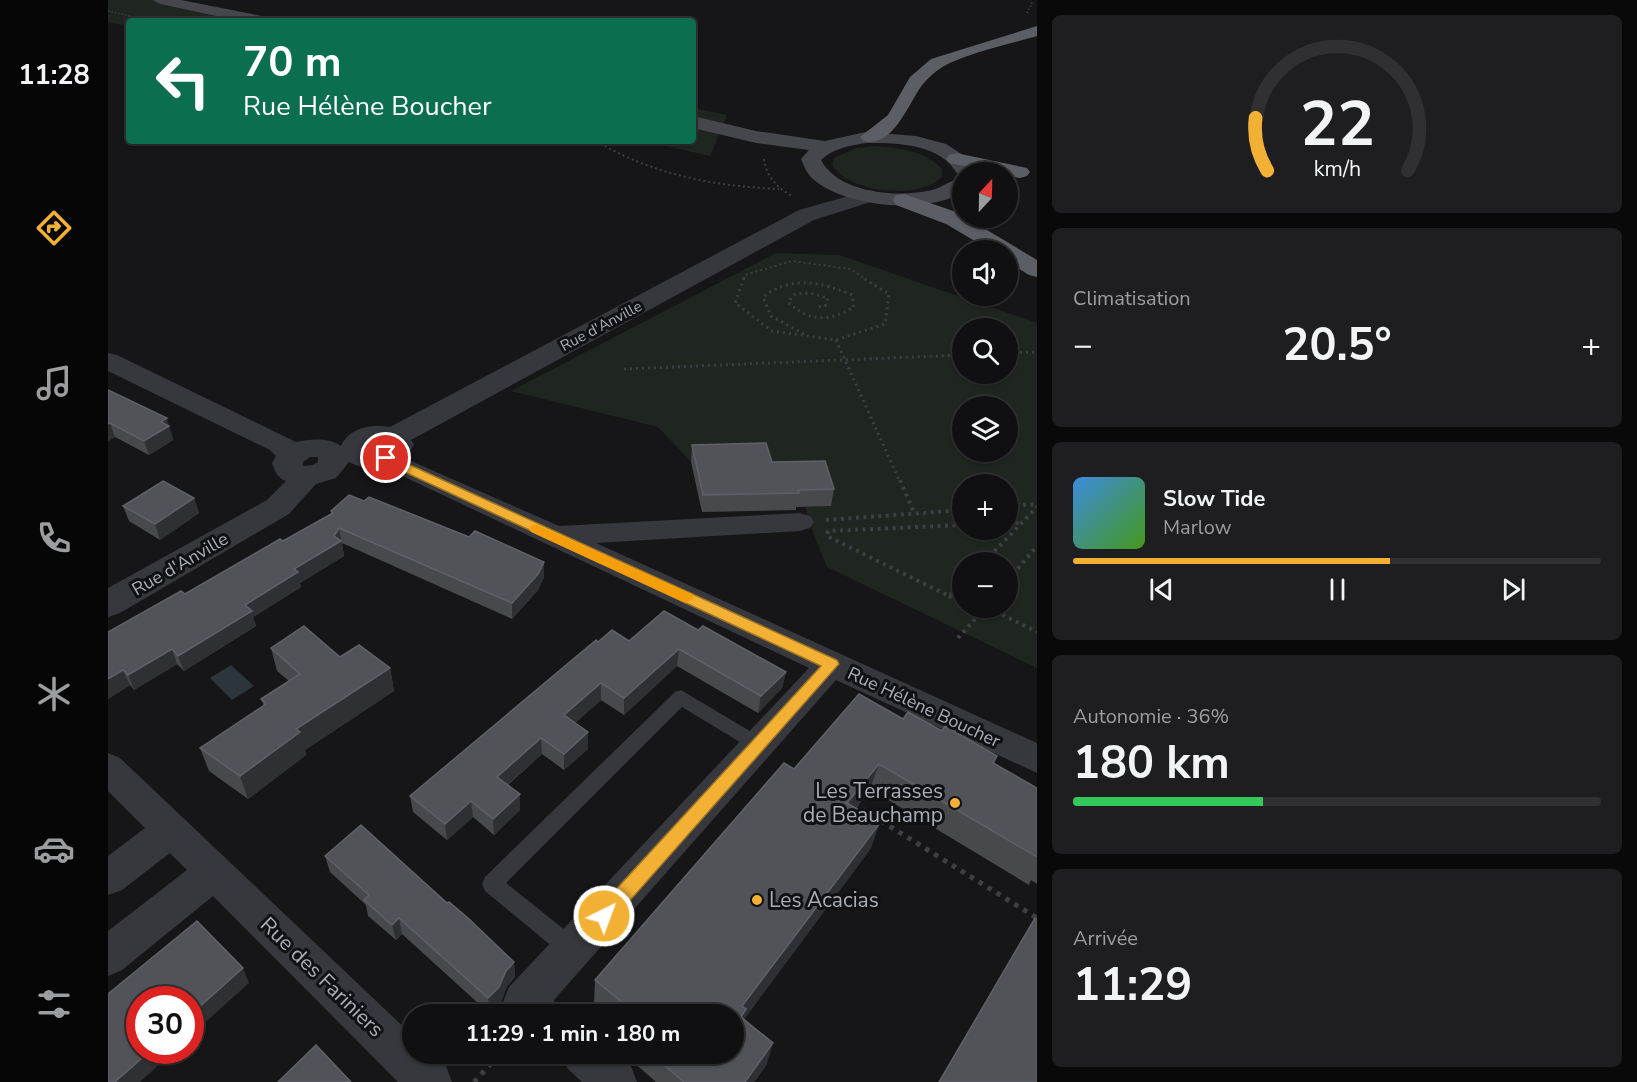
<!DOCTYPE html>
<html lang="fr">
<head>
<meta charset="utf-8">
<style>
	:root { --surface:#101012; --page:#1e1e20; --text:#f1f3f6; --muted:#9c9d9f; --line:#303032; --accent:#f2b134 }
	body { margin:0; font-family:"Nunito Sans",sans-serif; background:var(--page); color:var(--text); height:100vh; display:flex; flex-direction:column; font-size:22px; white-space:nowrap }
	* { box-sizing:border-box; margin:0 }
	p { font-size:20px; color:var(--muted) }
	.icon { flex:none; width:33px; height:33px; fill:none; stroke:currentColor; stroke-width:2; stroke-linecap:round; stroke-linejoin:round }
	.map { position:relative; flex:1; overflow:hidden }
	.panel { display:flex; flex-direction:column; gap:15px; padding:15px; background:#09090a; width:600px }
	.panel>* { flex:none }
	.hud { position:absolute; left:18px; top:18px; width:570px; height:126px; border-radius:6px; box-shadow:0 2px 4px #0004,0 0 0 2px var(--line); background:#0b6e4f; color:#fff; overflow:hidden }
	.needle { width:39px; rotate:22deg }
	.buttons { position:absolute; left:844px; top:162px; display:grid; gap:12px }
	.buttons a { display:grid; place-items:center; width:66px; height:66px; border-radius:50%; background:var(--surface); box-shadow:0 2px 4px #0004,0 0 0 2px var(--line); font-size:30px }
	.speed { position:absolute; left:18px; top:986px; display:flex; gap:12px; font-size:30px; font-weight:700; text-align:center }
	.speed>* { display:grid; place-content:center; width:78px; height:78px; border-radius:50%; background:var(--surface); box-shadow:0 2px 4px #0004,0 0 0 2px var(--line); line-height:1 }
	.speed .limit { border:9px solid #d22; background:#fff; color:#111 }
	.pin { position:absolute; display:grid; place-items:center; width:51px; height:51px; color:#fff; margin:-26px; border:3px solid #fff; border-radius:50%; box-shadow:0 2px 6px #0007 }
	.me { position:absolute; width:66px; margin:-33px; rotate:42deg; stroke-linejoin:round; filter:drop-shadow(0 0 4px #0008) }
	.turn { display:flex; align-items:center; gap:21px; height:126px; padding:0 18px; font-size:27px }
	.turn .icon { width:78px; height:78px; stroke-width:2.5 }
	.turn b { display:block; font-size:42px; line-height:51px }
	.big { font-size:45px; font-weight:700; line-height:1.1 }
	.panel .card { flex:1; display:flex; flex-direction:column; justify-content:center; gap:9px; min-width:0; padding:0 21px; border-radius:9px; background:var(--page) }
	.panel .dial { align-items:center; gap:0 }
	.dial svg { height:156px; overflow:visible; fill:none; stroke:var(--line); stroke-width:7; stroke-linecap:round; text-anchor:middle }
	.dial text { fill:var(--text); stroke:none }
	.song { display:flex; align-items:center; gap:18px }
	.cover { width:72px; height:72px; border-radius:9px; background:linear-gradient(135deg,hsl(210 70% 55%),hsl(100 70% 35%)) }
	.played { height:6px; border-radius:3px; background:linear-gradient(90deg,var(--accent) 60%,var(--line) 60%) }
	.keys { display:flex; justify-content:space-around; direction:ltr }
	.heat { display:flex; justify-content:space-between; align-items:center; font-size:33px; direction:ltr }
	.charge { height:9px; border-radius:4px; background:linear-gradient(90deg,#34c759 36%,var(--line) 0) }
	.trip { position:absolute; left:294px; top:1004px; width:342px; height:60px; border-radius:30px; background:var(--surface); box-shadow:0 2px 4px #0004,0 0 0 2px var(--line); font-weight:700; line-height:60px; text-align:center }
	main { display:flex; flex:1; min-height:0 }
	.dock { display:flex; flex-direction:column; width:108px; justify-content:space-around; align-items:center; background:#060607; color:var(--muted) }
	.dock .icon { width:42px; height:42px }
	.dock .selected { color:var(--accent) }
	.dock b { font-size:27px; color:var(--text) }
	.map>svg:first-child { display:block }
	.green { fill:#1e261f; fill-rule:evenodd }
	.water { fill:#2c353c }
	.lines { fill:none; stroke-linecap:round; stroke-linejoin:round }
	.path-far4 { stroke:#3d3f44; stroke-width:1.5; stroke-dasharray:1.5 2; stroke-linecap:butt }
	.path-far3 { stroke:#3d3f44; stroke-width:2; stroke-dasharray:2 3; stroke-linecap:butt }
	.path-far2 { stroke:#3d3f44; stroke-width:3; stroke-dasharray:2 4; stroke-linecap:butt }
	.path-far1 { stroke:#3d3f44; stroke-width:4; stroke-dasharray:3 4.5; stroke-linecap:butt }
	.path { stroke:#3d3f44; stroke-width:5; stroke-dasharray:4.5 6; stroke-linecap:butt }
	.service { fill:#37383d; fill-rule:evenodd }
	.minor { fill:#37383d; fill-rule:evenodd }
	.tertiary { fill:#37383d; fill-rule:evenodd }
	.secondary { fill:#45474d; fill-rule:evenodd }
	.trunk { fill:#5b5e65; fill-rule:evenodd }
	.wall { fill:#47494d }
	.shaded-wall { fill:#2f3033 }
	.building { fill:#525359; stroke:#5f6168; stroke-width:1.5 }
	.route { fill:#f2b134; stroke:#9d7322; stroke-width:1.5 }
	.slow { fill:#f59e0b }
	.poi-dot { fill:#f2b134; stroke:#111113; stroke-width:2 }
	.labels { text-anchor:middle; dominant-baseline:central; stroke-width:6; stroke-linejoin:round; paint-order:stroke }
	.far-street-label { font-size:15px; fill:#a8adb8; stroke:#111113 }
	.street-label { font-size:18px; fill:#a8adb8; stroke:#111113 }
	.near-poi-label { font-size:21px; fill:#a8adb8; stroke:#111113; text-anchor:end }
	.near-street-label { font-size:21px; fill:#a8adb8; stroke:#111113 }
</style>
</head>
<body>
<main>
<nav class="dock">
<b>11:28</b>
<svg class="icon selected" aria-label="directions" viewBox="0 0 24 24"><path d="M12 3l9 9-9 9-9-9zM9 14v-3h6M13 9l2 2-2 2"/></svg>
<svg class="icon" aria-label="music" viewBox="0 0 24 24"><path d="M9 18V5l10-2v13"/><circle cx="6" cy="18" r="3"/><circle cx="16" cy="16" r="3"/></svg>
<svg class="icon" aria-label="phone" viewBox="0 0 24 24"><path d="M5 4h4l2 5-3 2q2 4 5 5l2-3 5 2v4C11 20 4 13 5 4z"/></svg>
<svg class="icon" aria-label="climate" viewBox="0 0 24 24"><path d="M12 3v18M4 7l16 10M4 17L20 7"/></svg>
<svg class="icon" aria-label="car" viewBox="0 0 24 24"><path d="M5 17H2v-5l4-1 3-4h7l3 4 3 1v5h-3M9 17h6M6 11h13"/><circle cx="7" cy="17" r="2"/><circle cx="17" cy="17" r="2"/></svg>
<svg class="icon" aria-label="filters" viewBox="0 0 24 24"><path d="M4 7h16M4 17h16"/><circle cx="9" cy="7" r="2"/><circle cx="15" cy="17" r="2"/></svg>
</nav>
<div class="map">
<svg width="929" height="1082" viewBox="0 0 929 1082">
	<rect width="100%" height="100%" fill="#161618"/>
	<g class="green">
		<path d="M0,0H70L173,21H21V26L0,22Z"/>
		<path d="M585,108L619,115L602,156L536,141H585Z"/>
		<path d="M766,146C790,148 817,150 834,169V176C815,201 737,193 724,164L727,157L749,148Z"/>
		<path d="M668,253L731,255L929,323V668L719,567L700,520L698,507L722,506L656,460L583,462L550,427L403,391ZM855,328H900V374H855ZM855,406H900V452H855ZM855,484H900V530H855ZM855,562H900V608H855Z"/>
	</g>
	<path class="water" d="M123,665L146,686L124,700L102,678Z"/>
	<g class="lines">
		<g class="path-far4">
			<path d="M0,11L44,21"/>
			<path d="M919,13L924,4L923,0"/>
		</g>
		<g class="path-far3">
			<path d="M488,141C546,175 605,186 671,189"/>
			<path d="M656,159C658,176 669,188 684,196"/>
			<path d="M636,279L637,275L684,261L742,269L758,279"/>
		</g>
		<g class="path-far2">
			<path d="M636,278L627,303L664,331L728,340L777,324L781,294L755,278"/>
			<path d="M696,334L663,316L655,297C684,275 713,282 744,295L746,307C722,322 700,322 680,302L687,294L702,293L720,298L717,306L708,307"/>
			<path d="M728,340L792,482"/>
			<path d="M900,353L929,352"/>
			<path d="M516,369L855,355"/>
		</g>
		<g class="path-far1">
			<path d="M792,480L806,513"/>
			<path d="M900,506L929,504"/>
			<path d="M718,520L855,510"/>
			<path d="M900,523H915"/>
			<path d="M855,525L720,531L719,536L841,596L855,583"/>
			<path d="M876,562L929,507"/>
			<path d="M900,580L929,546"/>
			<path d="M841,596L855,603"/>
			<path d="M864,608L873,612"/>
			<path d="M881,608L929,632"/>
			<path d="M850,638L877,608"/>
		</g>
		<g class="path">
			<path d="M746,804L929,918"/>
			<path d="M366,1082L393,1053"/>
		</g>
		<path class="service" d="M573,690L657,740L660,745L657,750L651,752L645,750L574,707L398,883L473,943L476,950L473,957L465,960L457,957L377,891L374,884L377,877L567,692Z"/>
		<g class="minor">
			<path d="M278,450L451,526L692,513L702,516L706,522L702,528L692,531L488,543L929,743V773L728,680L446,1000L451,1014H400L395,1002L401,987L701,668L269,464L265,458L269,452Z"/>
			<path d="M0,753L12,758L304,1035V1053H324L338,1066L344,1082H290L105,896L14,970L0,976V931L79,870L62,853L14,890L0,895V856L37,828L0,791Z"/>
			<path d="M452,1053H507L523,1066L529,1082H474L459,1068Z"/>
		</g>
		<path class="tertiary" d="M762,190L769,192L773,196L769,200L706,220L303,440L306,444C294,471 265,475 241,462L228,478L208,484L181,514L12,613L0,617V588L159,500L178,481C169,478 167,471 164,463L168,456L162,450L0,371V353L9,355L188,442C202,439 220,437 233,446C242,427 263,424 282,427L691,210ZM266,443L276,444L273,449L266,451L262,449ZM202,457H210V462L205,465L195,466V462Z"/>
		<g class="secondary">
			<path d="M45,0H73L154,16L162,21H132L52,4Z"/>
			<path d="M585,116L648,131L717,141L758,132L808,136L838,144L855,155L868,172H855V192C819,215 736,207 705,179C699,174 696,166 693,159L701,150L648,143L585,128ZM758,143C785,143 820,143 841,163C846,168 848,174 854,177C843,180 835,187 824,190C791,198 731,194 713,160C726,148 740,146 758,143Z"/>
		</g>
		<g class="trunk">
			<path d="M929,26V36C902,44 860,53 836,66C829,70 820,78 815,84C801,101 786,149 755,141L752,137L780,115L802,77L823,59Z"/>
			<path d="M848,153L919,168L922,172L919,176L912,178L900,176V172H885L841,163L838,159L841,155Z"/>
			<path d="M796,194L854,214L855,218H859L929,260V277L921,275L900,262V250H882L838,224L788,205L785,200L788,195Z"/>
		</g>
	</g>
	<g class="wall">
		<path d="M0,390L63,432L65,440L41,455L7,437L0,441Z"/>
		<path d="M584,445L664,462L726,489L723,506L688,507V510L594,512L583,462Z"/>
		<path d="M86,498L91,513L52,540L21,521L15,506Z"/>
		<path d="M256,501L361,537L436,562V577L430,590L404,619L234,543L236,556L192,583L193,587L145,617L148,626L76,671L69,664L26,690L22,685L0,699V632L77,594L175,541L223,514V511Z"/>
		<path d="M590,630L678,672L674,688L650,713L569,666L516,715L493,700L467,723L480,732V749L456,770L434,754L400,785L412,810L386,835L365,817L339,840L305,812L302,796L490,642L521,641Z"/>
		<path d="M163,648L232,657L282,668L286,691L197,750L198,755L140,799L101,771L92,748L156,706L153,699L181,681L169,671Z"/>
		<path d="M795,719L834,731L889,756L886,764L929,788V787V884L923,880L921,885L762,789L748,808L763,848L636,1019L659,1064L646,1082H548L515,1053H626V1014H499L486,1003L487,980L686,769Z"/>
		<path d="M217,856L339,903L406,962L407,977L399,986L393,1002L382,1014L294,934L288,940L260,916L258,905L222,872Z"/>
	</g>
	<g class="shaded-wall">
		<path d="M59,418L65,440L41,455L36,441L53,422Z"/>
		<path d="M2,423L7,437L0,441V424Z"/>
		<path d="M86,498L91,513L52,540L47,524Z"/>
		<path d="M231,528L236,556L192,583L193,587L145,617L148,626L76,671L70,656L137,605L186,569L226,536Z"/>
		<path d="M436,562V577L430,590L404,619V603Z"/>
		<path d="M64,649L69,664L26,690L20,675Z"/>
		<path d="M571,649L569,666L516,715V698Z"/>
		<path d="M282,668L286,691L197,750L198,755L140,799L132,776L188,729Z"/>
		<path d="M15,670L22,685L0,699V679Z"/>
		<path d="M678,672L674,688L650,713L653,696Z"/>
		<path d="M493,683V700L456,732V715Z"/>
		<path d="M480,732V749L456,770V754Z"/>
		<path d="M433,738L434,754L390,793L389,777Z"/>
		<path d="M771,764L762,789L732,828L739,803Z"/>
		<path d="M412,794V810L386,835L385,819Z"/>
		<path d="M363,801L365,817L339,840L337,824Z"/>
		<path d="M772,823L763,848L629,1029L634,1006Z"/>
		<path d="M291,918L294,934L288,940L284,925Z"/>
		<path d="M406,962L407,977L399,986L393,1002L382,1014L380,998L398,971Z"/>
		<path d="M135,968L141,983L82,1036V1015Z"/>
		<path d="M665,1043L659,1064L646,1082H637Z"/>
		<path d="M43,1050H67L32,1082H7Z"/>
	</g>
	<g class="building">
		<path d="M0,390L59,418L53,422L61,426L36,441L2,423L0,424Z"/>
		<path d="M658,443L664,462L717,461L726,489L690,490L691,493L595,495L584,445Z"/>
		<path d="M55,481L86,498L47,524L15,506Z"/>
		<path d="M241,495L256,501L261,497L361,537L367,531L436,562L430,574L404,603L231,528L226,536L233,541L186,569L190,572L137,605L144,611L70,656L64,649L20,675L15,670L0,679V632L73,591L77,594L172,539L175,541L225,513L223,511Z"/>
		<path d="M556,611L590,630L595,626L678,672L653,696L571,649L516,698L493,683L456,715L480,732L456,754L433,738L389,777L412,794L385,819L363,801L337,824L302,796L488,640L490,642L504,630L521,641Z"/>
		<path d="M196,626L232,657L251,645L282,668L188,729L192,732L132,776L92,748L158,704L153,699L192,674L163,648Z"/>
		<path d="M751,694L795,719L800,712L834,731L837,726L889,756L885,763L929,788V787V857L771,764L739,803L772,823L634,1006L638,1009L633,1017L665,1043L637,1082H576L542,1053H626V1014H528L487,980L676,763L686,769Z"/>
		<path d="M253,825L339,903L341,902L360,918L406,962L398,971L391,987L380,998L291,918L284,925L256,900L261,895L217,856Z"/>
		<path d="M927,918L929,919V1082H831Z"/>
		<path d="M89,921L135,968L82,1015V999H32V1050H43L7,1082H0V994Z"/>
		<path d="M208,1045L243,1082H170Z"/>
	</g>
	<path class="route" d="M278,454L729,660L731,664L503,922L496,925L489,922L487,916L489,910L713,666L273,461L272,458Z"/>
	<path class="slow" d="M427,524L584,594L586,598L578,603L573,601L423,532L421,529L423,526Z"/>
	<g class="poi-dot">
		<circle cx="847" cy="803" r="6"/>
		<circle cx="649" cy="900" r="6"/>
	</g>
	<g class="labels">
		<g class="far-street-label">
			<text transform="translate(493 326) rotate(-28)">Rue d'Anville</text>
		</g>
		<g class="street-label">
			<text transform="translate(72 564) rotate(-30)">Rue d'Anville</text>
			<text transform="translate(816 707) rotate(25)">Rue Hélène Boucher</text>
		</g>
		<g class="near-poi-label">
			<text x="835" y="791">Les Terrasses<tspan x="835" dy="24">de Beauchamp</tspan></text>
			<text x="661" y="900" text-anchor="start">Les Acacias</text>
		</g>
		<g class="near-street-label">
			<text transform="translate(214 977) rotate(44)">Rue des Fariniers</text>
		</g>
	</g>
</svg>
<div class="buttons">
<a><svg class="needle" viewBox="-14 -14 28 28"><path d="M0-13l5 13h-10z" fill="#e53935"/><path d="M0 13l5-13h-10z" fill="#9c9d9f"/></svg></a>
<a><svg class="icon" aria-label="sound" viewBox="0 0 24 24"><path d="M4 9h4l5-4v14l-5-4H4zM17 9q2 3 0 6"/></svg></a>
<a><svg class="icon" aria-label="search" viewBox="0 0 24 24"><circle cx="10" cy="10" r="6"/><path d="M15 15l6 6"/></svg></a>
<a><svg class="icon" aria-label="layers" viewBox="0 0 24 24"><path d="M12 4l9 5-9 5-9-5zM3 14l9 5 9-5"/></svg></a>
<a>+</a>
<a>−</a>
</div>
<div class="speed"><div class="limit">30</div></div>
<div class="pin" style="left:278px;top:458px;background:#d93025"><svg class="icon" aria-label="arrive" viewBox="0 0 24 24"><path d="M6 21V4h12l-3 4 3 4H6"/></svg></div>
<svg class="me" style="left:496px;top:916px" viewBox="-20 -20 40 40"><circle r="17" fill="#f2b134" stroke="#fff" stroke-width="3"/><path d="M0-11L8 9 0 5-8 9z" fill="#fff"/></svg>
<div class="trip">11:29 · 1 min · 180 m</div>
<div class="hud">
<div class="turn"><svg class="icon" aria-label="left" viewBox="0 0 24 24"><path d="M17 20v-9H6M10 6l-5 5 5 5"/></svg><div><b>70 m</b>Rue Hélène Boucher</div></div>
</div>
</div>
<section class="panel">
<div class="card dial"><svg viewBox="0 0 100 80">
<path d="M14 69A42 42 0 1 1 86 69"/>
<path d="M14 69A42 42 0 0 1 8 42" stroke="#f2b134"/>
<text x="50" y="56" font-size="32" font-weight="700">22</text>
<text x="50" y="72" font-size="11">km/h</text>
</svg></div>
<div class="card"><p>Climatisation</p>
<div class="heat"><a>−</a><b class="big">20.5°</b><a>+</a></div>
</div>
<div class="card">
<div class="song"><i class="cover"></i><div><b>Slow Tide</b><p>Marlow</p></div></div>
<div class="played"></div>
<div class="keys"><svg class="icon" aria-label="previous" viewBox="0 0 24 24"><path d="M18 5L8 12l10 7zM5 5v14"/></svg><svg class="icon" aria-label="pause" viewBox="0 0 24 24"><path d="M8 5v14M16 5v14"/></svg><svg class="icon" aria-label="next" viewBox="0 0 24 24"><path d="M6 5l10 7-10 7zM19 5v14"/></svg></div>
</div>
<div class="card"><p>Autonomie · 36%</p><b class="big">180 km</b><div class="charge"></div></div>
<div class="card"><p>Arrivée</p><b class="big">11:29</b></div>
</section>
</main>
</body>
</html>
